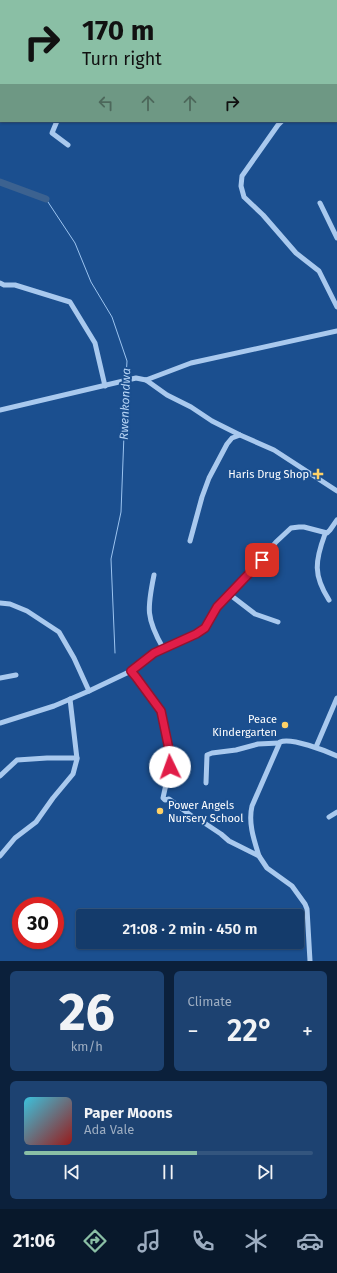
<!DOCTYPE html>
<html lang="en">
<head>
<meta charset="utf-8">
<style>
	:root { --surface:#143b6b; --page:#1d4271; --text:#f1f3f6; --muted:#9dadc1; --line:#33557e; --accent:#8abfa5 }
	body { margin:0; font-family:"Fira Sans",sans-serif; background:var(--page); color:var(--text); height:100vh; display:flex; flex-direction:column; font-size:15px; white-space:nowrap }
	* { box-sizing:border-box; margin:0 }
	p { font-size:13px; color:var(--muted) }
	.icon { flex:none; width:22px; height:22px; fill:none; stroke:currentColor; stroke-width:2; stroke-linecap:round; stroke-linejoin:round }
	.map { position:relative; height:961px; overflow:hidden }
	.side { display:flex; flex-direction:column; gap:10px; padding:10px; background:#0b203b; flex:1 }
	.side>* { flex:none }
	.top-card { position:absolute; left:0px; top:0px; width:337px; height:122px; box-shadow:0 1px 3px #0004,0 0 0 1px var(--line); background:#8abfa5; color:#111; overflow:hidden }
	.speed { position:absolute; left:12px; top:897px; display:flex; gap:8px; font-size:20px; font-weight:700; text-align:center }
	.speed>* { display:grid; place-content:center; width:52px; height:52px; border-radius:50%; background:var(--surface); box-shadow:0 1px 3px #0004,0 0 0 1px var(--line); line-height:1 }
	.speed .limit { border:6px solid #d22; background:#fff; color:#111 }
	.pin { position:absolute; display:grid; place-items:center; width:34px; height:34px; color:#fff; margin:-17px; border-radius:8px; box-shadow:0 2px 6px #0006 }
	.me { position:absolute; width:44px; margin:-22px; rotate:357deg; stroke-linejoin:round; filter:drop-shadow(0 0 3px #0008) }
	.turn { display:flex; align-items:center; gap:14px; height:84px; padding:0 16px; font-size:18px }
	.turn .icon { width:52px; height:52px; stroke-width:2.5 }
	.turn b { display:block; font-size:28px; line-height:34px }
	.lanes { display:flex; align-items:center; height:38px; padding:0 16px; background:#0003; justify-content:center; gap:20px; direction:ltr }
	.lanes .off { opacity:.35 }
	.big { font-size:30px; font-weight:600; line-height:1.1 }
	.side .card { flex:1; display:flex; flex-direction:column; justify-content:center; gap:6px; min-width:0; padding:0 14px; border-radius:6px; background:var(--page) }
	.side .dial { align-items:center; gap:0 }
	.dial b { font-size:52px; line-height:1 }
	.song { display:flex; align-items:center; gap:12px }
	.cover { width:48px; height:48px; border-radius:6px; background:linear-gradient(135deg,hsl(190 70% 55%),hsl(0 70% 35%)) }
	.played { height:4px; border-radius:2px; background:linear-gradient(90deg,var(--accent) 60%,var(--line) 60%) }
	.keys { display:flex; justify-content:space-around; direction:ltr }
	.heat { display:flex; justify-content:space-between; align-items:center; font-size:22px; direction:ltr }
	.side .tiles { flex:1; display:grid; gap:10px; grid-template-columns:1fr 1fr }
	.card:last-child { grid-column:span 2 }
	.trip { position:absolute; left:76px; top:909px; width:228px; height:40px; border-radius:4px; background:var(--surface); box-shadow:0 1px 3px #0004,0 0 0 1px var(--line); font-weight:600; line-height:40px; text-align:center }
	.tab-bar { display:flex; height:64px; justify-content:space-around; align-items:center; background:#08182b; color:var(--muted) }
	.tab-bar .icon { width:28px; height:28px }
	.tab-bar .selected { color:var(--accent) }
	.tab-bar b { font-size:18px; color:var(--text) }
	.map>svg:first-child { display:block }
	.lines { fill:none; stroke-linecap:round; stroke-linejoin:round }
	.stream { stroke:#9cc4f0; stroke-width:1 }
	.river { stroke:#3c6290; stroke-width:7 }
	.minor { stroke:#a9c9ee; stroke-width:5 }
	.route-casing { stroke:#92132f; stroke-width:10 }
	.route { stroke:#e11d48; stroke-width:7 }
	.poi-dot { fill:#ffd166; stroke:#1b4f8f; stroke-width:1.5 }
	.labels { text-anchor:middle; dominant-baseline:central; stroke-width:4; stroke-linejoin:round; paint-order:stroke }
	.poi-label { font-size:11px; fill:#fff; stroke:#1b4f8f; text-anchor:end }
	.water-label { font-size:12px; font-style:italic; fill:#b5d3f5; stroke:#1b4f8f }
</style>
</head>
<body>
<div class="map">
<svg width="337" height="961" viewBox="0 0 337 961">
	<rect width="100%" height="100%" fill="#1b4f8f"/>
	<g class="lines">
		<g class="stream">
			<path d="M46,199L75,243L91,282L112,317L127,361L126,378"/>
			<path d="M115,653L111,559L121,512L126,383"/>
		</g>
		<path class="river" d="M0,182L46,199"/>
		<g class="minor">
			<path d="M123,0V1"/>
			<path d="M336,72L337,70"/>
			<path d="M57,121L52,133L68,145"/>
			<path d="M282,121L278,125L242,176L241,186L244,197L263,215L296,253L319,271L337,307"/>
			<path d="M320,203L337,238"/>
			<path d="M0,283L4,285H15L70,302L95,343L105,386"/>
			<path d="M146,380L167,395L191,407L212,421L240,435L274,450L337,491"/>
			<path d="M0,410L136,378L146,380L191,363L337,331"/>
			<path d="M325,534C315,561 313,575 329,600"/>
			<path d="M190,541L202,497L209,478L227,444L232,438L240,435"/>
			<path d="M154,575C147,609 146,618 163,648"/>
			<path d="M229,594L255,614L278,622"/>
			<path d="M0,603L10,604L27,611L59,632L74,658L89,691"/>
			<path d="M131,671L137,677L161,711L170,754L172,757L163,798L165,800L169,799L197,820L206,824L221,834L229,841L259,856L267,868L292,886L305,904L307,909L310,961"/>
			<path d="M0,678L16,675"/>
			<path d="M0,723L54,706L89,691L131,671L154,653L163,648L201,631L208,624L214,613L222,602L253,570L276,542L291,528L299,527H304L327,533L330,530L337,520"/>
			<path d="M316,747L337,698"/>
			<path d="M0,776L17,760L47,758H77"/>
			<path d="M206,783L207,755L212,753L236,750L258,744L279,743"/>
			<path d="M329,817L337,812"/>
			<path d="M0,856L15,838L36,822L53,798L73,774L77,759L70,699"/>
			<path d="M259,856C254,840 248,823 252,806L280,742C291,737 326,751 337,756"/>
		</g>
	</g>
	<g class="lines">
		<defs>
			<path id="route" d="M170,767L172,757L170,754L161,711L136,677L131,671L154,653L196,634L205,628L217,607L262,560"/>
		</defs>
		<use href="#route" class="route-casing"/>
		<use href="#route" class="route"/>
	</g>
	<g class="poi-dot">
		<path d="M316 468h4v4h4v4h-4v4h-4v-4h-4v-4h4z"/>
		<circle cx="285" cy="725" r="4"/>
		<circle cx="160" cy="811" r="4"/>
	</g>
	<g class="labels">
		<g class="poi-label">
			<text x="309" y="474">Haris Drug Shop</text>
			<text x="277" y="719">Peace<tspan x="277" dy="13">Kindergarten</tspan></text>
			<text x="168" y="805" text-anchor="start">Power Angels<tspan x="168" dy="13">Nursery School</tspan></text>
		</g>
		<g class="water-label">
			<text transform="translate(125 404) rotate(-88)">Rwenkondwa</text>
		</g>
	</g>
</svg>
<div class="speed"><div class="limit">30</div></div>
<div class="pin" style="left:262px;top:560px;background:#d93025"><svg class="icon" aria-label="arrive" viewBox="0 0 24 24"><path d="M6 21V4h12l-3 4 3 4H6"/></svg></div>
<svg class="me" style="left:170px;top:767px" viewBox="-20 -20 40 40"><circle r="19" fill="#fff"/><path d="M0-13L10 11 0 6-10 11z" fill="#e11d48"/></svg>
<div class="trip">21:08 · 2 min · 450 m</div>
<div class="top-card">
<div class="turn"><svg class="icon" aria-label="right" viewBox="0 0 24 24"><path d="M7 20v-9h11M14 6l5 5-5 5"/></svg><div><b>170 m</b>Turn right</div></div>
<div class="lanes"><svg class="icon off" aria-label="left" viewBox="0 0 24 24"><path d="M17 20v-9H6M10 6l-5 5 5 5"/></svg><svg class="icon off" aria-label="ahead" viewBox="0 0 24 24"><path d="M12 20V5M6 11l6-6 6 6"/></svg><svg class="icon off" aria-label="ahead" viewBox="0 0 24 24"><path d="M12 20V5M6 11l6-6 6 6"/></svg><svg class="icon" aria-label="right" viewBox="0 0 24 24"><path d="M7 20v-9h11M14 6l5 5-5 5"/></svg></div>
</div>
</div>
<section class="side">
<div class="tiles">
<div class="card dial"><b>26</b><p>km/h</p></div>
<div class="card"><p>Climate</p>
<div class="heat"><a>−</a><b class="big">22°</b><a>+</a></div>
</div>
<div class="card">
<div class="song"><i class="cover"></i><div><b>Paper Moons</b><p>Ada Vale</p></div></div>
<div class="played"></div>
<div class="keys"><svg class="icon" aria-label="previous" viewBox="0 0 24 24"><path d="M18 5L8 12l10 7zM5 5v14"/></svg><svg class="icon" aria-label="pause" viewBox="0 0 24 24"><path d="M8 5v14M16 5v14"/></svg><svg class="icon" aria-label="next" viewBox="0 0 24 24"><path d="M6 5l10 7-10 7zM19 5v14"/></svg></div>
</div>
</div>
</section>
<nav class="tab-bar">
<b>21:06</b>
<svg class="icon selected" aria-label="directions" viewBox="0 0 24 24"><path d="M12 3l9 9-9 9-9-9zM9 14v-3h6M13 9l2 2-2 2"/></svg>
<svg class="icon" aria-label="music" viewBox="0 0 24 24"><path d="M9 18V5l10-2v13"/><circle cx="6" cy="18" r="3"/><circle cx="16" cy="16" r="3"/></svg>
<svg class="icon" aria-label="phone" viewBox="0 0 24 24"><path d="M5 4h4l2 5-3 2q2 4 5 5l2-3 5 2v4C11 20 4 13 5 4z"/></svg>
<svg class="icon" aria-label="climate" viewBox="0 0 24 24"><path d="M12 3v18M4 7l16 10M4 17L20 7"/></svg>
<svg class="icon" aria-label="car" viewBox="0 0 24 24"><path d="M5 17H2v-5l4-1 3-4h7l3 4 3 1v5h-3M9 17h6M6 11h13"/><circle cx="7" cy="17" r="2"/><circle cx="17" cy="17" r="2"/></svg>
</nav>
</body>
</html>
